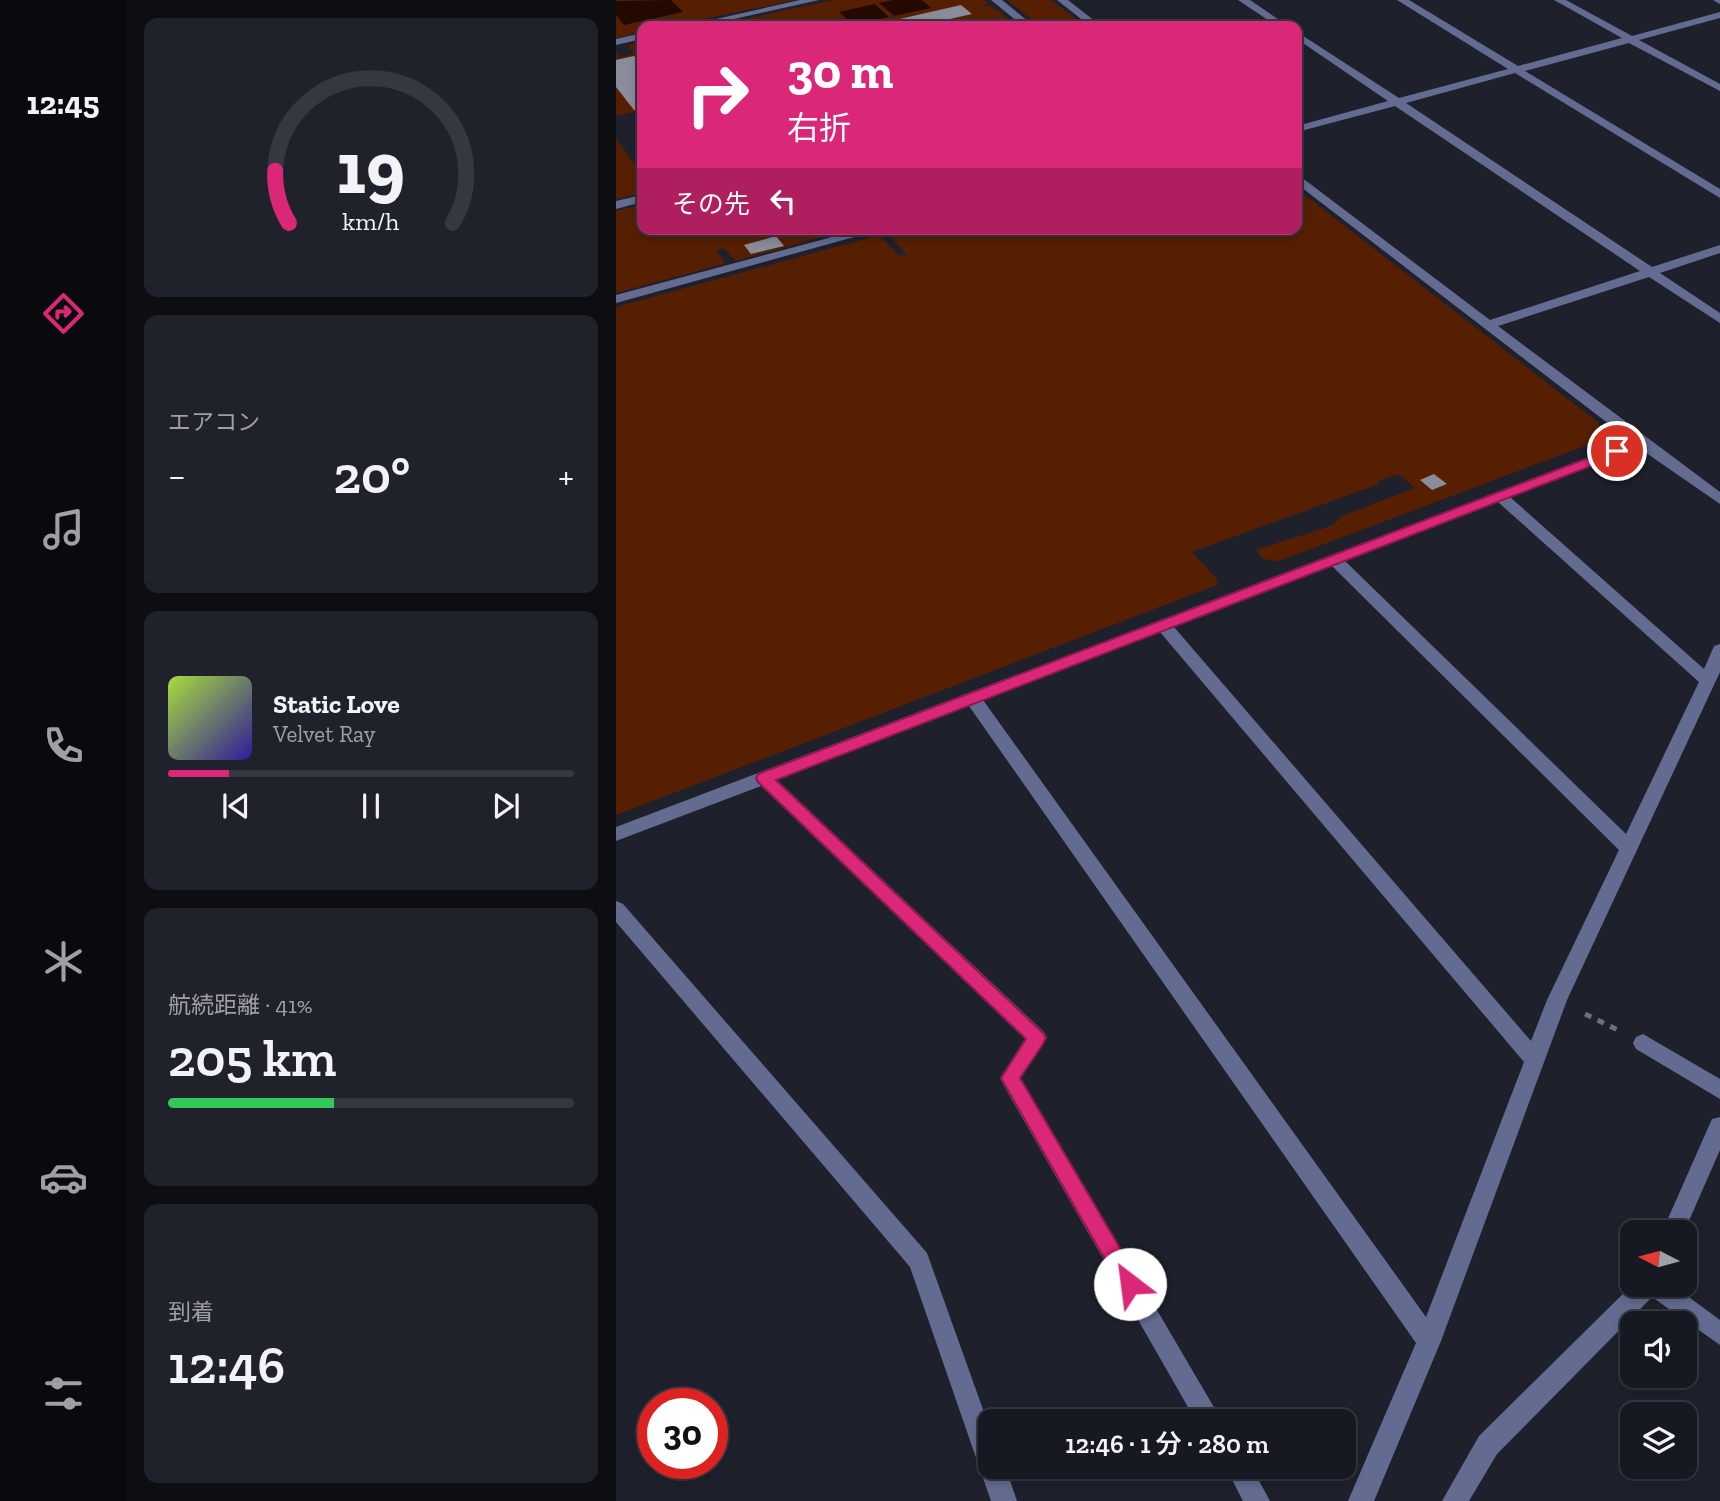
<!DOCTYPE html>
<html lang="ja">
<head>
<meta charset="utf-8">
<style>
	:root { --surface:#161921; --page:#1f222a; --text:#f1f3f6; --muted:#9ea0a5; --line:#35383f; --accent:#db2777 }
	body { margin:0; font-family:"Zilla Slab","Noto Sans JP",serif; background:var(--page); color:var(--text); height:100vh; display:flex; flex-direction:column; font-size:26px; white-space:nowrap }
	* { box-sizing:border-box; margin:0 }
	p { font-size:23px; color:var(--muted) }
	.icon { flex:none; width:38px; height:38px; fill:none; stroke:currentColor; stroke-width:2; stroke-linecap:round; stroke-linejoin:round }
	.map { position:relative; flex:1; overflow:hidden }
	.sheet { display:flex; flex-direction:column; gap:18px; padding:18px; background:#0c0e12; width:490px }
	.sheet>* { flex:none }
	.banner { position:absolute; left:21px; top:21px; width:665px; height:214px; border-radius:14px; box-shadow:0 4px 10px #0003,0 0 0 2px var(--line); background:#db2777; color:#fff; overflow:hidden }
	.needle { width:46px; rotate:276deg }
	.controls { position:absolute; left:1004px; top:1220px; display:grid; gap:14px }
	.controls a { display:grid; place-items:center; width:77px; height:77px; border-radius:14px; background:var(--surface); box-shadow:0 4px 10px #0003,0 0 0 2px var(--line); font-size:35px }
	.speed { position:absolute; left:21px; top:1388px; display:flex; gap:14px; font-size:35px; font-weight:700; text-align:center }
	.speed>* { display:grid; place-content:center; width:91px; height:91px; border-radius:50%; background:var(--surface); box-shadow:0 4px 10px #0003,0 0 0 2px var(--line); line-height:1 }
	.speed .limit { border:10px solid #d22; background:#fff; color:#111 }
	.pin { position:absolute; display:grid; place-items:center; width:60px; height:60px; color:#fff; margin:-30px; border:4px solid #fff; border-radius:50%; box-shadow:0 2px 7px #0007 }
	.me { position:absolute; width:77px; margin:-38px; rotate:330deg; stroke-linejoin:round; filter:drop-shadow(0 0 5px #0008) }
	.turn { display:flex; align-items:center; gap:24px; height:147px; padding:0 35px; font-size:32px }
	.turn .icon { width:91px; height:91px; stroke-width:2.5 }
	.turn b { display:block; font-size:49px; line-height:60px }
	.then { display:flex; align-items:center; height:66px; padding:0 35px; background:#0003; gap:14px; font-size:26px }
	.big { font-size:52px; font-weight:600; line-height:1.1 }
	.sheet .tile { flex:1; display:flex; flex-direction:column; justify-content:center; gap:10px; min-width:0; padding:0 24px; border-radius:14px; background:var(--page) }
	.sheet .dial { align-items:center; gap:0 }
	.dial svg { height:182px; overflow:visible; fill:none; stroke:var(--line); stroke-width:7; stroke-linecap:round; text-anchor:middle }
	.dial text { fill:var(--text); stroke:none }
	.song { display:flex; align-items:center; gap:21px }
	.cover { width:84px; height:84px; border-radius:10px; background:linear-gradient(135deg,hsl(80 70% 55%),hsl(250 70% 35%)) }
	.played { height:7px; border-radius:4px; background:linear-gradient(90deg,var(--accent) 15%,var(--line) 15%) }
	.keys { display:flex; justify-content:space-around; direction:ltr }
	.heat { display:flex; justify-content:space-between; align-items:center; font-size:38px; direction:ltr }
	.charge { height:10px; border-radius:5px; background:linear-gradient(90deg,#34c759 41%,var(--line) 0) }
	.trip { position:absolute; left:362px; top:1409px; width:378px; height:70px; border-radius:14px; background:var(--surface); box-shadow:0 4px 10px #0003,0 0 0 2px var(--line); font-weight:600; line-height:70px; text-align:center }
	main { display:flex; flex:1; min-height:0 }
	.tab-bar { display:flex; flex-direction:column; width:126px; justify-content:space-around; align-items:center; background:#090a0d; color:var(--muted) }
	.tab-bar .icon { width:49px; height:49px }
	.tab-bar .on { color:var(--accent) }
	.tab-bar b { font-size:32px; color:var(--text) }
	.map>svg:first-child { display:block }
	.green { fill:#571f02 }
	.water { fill:#240901 }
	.building { fill:#898d9b }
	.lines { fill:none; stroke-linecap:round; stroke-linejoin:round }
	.path { stroke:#6c6f78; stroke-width:5; stroke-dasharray:7 7; stroke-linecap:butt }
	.minor { fill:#636c90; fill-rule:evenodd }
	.route { fill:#db2777; stroke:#8e194d; stroke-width:2 }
</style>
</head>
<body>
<main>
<nav class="tab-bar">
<b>12:45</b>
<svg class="icon on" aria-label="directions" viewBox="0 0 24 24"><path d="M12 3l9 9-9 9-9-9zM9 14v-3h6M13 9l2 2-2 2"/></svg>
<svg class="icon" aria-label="music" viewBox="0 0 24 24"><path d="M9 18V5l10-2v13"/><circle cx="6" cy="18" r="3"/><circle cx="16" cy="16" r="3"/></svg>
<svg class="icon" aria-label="phone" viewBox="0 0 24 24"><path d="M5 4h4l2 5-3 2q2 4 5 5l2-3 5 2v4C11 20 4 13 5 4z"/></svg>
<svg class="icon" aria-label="climate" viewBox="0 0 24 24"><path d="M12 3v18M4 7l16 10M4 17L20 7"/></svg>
<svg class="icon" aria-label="car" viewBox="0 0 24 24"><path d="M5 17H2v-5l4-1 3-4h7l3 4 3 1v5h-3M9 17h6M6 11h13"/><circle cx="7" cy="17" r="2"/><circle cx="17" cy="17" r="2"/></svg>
<svg class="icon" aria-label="filters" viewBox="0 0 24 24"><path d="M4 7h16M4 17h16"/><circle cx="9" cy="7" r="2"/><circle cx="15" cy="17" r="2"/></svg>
</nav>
<section class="sheet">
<div class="tile dial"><svg viewBox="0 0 100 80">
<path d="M14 69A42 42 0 1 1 86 69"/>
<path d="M14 69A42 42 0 0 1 8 46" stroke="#db2777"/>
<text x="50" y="56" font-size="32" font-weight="700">19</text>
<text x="50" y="72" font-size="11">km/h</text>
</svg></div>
<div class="tile"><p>エアコン</p>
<div class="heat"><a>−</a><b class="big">20°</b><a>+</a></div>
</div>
<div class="tile">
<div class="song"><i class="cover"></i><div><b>Static Love</b><p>Velvet Ray</p></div></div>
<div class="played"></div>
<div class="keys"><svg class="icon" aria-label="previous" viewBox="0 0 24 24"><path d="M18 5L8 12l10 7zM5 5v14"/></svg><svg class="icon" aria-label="pause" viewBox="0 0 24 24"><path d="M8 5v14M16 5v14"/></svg><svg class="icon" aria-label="next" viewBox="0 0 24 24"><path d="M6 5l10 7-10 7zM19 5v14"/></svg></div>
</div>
<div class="tile"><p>航続距離 · 41%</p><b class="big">205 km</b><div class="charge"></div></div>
<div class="tile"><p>到着</p><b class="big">12:46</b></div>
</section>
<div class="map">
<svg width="1104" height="1501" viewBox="0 0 1104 1501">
	<rect width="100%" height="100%" fill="#1e212c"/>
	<g class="green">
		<path d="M0,0H179L55,26H26V32L0,38Z"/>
		<path d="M218,0H369L372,3L366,6H376L401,26H96Z"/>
		<path d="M391,0H435L469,26H424Z"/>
		<path d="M26,41V110L0,116V52L4,57L18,54L12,45Z"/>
		<path d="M0,138L26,175V193L0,199Z"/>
		<path d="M681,189L983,423L982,441L663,561L647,559L640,550L717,525L726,516L799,488L782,474L763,481L760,485L576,552L602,580L601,585L0,815V307L260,236L266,238L283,256L290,254L273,235L288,229H681Z"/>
		<path d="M26,205V229H234L120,261L107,248L100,250L109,262L107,264L0,293V211Z"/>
	</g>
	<g class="water">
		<path d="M55,0L67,12L8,25L0,15V1Z"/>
		<path d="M277,0H306L315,8L278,16L263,3Z"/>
		<path d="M259,4L273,17L237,25L223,12Z"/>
	</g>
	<g class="building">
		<path d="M345,5L356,14L303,26H253Z"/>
		<path d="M18,56L20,58L26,57V109L18,110L0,87V60Z"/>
		<path d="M160,236L168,246L135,254L128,245Z"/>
		<path d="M818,474L831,484L816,490L804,480Z"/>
	</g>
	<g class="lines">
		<path class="path" d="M969,1014L1002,1030"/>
		<g class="minor">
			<path d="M184,0H203L87,26H69Z"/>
			<path d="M375,0H386L418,26H407Z"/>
			<path d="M441,0H452L485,26H474Z"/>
			<path d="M622,0H634L672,26H661Z"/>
			<path d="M781,0H793L902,66L1006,38L938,0H950L1016,36L1104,12V18L1023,40L1104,84V91L1013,43L909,71L1104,189V198L899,73L790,103L1036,267L1104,245V253L1044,273L1104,313V323L1033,277L882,326L1104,492V504L1023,448L894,497L1088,669L1098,646L1104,644V672L951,1000L825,1341L758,1501H732L800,1343L353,706L161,780L428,1032L431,1038L405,1078L606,1421H580L387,1084L384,1078L409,1039L145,786L0,841V827L1015,441L681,184V176L685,177L874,320L1024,271L779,106L681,132V126L772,101L681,39V32L783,98L892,69ZM882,502L1083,682L1010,834L729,561ZM716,566L1003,850L931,1000L915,1041L558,627ZM544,632L908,1062L810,1317L367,700Z"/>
			<path d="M1097,0H1104V4Z"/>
			<path d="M26,33V39L0,45V39Z"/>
			<path d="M26,195V202L0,209V201Z"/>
			<path d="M246,229H267L0,303V295Z"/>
			<path d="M0,901L7,904L311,1253L374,1429V1466H389L401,1501H375L294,1267L0,922Z"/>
			<path d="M1027,1034L1104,1079V1099L1020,1049L1017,1043L1020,1037Z"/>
			<path d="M1104,1117V1150L1068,1232H1046L1096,1119Z"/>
			<path d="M1017,1284H1055L1104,1320V1345L1036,1297L881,1454L853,1501H826L863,1436Z"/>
			<path d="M609,1466H635L654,1501H627Z"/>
		</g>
	</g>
	<path class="route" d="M1001,447L1006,448V454L160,780L427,1033L430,1038L427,1044L404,1078L521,1277L524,1284L521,1291L514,1294L507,1291L385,1078L410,1039L142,782L140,778L142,774Z"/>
</svg>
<div class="controls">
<a><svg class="needle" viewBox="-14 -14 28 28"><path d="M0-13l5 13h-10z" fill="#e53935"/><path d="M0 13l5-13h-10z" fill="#9ea0a5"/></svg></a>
<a><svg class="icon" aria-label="sound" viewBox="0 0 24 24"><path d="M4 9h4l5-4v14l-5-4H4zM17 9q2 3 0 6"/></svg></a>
<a><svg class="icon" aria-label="layers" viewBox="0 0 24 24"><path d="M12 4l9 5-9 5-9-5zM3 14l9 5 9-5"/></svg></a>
</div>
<div class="speed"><div class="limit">30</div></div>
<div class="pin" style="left:1001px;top:451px;background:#d93025"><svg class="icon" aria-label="arrive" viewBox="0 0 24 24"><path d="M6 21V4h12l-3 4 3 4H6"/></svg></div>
<svg class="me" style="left:514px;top:1284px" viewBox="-20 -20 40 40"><circle r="19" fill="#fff"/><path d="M0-13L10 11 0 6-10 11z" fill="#db2777"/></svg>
<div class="trip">12:46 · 1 分 · 280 m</div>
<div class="banner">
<div class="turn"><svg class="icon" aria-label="right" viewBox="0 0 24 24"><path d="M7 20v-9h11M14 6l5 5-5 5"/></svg><div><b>30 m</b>右折</div></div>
<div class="then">その先<svg class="icon" aria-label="left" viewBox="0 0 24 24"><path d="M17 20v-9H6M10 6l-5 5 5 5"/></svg></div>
</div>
</div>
</main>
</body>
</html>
